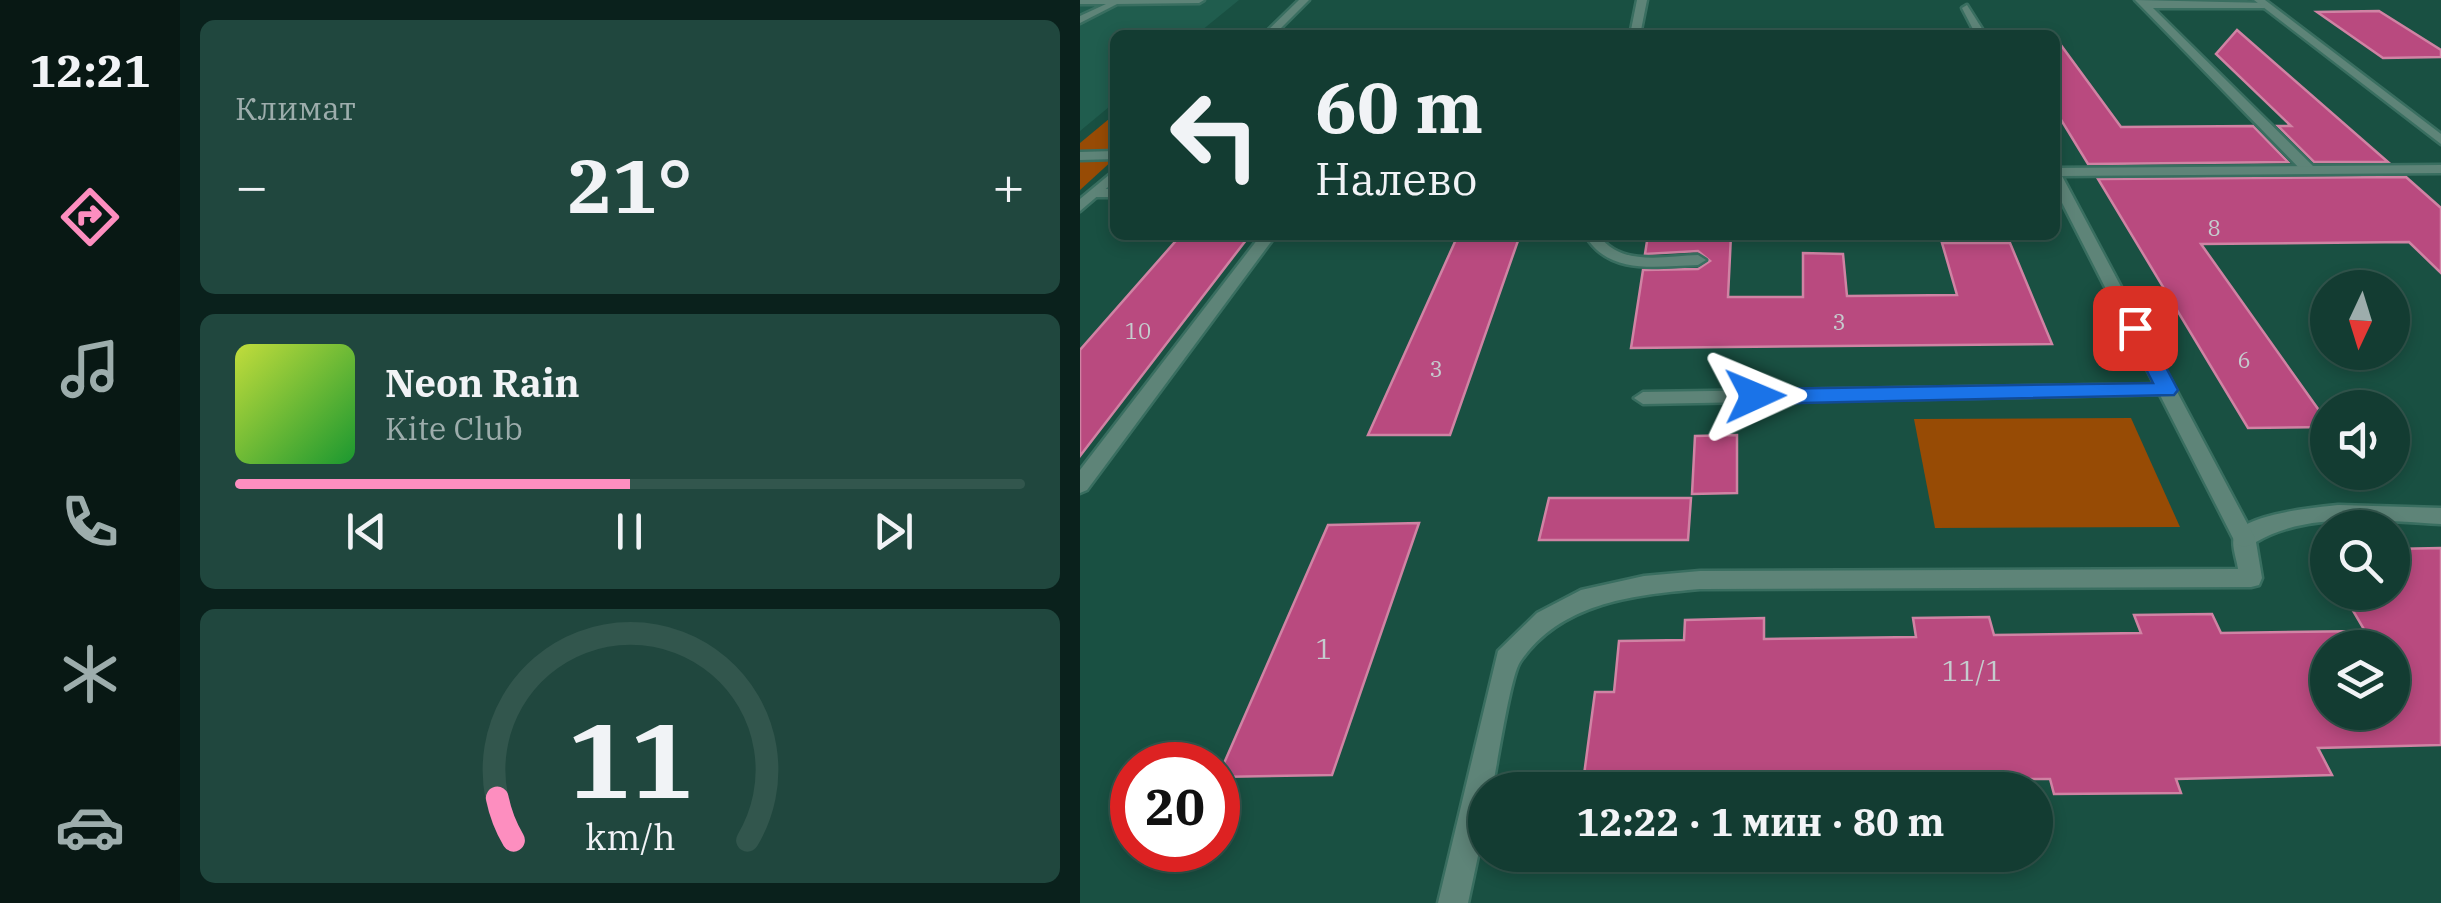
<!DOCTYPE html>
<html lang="ru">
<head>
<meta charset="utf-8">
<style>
	:root { --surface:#133c32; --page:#20473e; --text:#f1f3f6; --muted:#9dadac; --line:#32564d; --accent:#fd8ebf }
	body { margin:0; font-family:"IBM Plex Serif",serif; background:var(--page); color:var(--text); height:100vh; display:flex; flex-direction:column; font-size:38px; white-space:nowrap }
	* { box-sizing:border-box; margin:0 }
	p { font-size:32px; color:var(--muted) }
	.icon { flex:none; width:55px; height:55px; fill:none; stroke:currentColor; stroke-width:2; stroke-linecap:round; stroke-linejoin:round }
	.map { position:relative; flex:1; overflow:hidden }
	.sheet { display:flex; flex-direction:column; gap:20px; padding:20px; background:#0a211c; width:900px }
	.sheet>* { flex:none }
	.guide { position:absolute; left:30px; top:30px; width:950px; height:210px; border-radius:15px; box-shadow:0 5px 15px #0003,0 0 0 2px var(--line); background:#133c32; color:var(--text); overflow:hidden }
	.needle { width:65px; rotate:184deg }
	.tools { position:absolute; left:1230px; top:270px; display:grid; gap:20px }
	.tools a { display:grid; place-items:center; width:100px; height:100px; border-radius:50%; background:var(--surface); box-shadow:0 5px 15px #0003,0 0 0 2px var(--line); font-size:50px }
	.speed { position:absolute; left:30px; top:742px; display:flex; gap:20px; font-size:50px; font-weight:700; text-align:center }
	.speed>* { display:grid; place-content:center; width:130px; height:130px; border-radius:50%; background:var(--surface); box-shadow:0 5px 15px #0003,0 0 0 2px var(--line); line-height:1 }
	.speed .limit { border:15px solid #d22; background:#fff; color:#111 }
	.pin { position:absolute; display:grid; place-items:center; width:85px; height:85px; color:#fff; margin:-42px; border-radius:20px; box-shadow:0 5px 15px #0006 }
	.me { position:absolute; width:110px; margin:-55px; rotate:89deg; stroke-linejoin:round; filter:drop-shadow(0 0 8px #0008) }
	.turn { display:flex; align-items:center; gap:35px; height:210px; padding:0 40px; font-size:45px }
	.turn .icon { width:130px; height:130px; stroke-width:2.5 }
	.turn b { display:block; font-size:70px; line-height:85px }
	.big { font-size:75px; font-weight:700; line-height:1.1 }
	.sheet .card { flex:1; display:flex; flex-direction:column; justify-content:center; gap:15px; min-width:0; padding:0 35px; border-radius:15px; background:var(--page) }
	.sheet .dial { align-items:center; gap:0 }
	.dial svg { height:260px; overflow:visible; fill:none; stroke:var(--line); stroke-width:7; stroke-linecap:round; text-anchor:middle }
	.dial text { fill:var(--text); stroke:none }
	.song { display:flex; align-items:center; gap:30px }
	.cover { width:120px; height:120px; border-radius:15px; background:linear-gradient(135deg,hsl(70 70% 55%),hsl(130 70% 35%)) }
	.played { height:10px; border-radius:5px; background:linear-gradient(90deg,var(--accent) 50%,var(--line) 50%) }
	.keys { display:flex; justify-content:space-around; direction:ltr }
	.heat { display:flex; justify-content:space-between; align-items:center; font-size:55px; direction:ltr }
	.trip { position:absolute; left:388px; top:772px; width:585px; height:100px; border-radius:50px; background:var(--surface); box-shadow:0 5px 15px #0003,0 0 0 2px var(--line); font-weight:700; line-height:100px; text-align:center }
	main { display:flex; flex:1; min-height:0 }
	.dock { display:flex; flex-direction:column; width:180px; justify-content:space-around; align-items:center; background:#081814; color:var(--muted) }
	.dock .icon { width:70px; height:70px }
	.dock .active { color:var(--accent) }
	.dock b { font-size:45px; color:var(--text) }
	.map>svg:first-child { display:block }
	.built { fill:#205d4e }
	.green { fill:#974b05 }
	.building { fill:#b94a7f; stroke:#d083a4; stroke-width:2.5; fill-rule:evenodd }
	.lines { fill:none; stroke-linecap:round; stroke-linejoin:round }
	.service-casing { stroke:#396e60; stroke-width:5 }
	.minor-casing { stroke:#396e60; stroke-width:5 }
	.tertiary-casing { stroke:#396e60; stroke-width:5 }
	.service { fill:#5e8478; fill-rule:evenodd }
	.minor { fill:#5e8478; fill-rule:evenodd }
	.tertiary { fill:#5e8478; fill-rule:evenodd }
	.route { fill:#1a73e8; stroke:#114b97; stroke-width:2.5 }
	.labels { text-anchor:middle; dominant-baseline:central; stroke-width:10; stroke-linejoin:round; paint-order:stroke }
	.number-label { font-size:22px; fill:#c5ccce }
	.near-number-label { font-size:28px; fill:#c5ccce }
</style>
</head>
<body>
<main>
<nav class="dock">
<b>12:21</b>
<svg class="icon active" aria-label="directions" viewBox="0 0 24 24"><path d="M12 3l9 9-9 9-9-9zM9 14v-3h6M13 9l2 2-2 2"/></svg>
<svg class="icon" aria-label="music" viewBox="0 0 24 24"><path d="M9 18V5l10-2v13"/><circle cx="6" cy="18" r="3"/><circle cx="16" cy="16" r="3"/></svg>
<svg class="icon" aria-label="phone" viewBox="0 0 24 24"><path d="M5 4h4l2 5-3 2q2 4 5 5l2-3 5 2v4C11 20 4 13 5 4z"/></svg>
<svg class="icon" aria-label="climate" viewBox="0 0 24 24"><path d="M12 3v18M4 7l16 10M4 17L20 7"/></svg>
<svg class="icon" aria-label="car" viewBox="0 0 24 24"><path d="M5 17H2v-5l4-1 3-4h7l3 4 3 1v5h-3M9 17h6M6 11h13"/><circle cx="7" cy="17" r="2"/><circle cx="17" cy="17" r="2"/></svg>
</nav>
<section class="sheet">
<div class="card"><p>Климат</p>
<div class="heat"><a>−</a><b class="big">21°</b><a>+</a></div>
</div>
<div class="card">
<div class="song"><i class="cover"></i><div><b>Neon Rain</b><p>Kite Club</p></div></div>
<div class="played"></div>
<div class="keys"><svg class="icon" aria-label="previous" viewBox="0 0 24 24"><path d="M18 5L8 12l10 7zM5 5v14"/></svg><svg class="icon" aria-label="pause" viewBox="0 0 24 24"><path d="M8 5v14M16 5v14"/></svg><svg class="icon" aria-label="next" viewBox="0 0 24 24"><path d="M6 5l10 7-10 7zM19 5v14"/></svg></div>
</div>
<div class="card dial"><svg viewBox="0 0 100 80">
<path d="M14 69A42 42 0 1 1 86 69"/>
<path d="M14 69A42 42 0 0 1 9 56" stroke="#fd8ebf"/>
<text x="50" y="56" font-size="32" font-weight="700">11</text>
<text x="50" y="72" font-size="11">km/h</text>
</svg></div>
</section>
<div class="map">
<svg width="1361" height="903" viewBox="0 0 1361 903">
	<rect width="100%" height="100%" fill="#195042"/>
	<path class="built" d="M0,0H159L116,35H35V102L0,131Z"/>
	<g class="green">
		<path d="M35,114V158L0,190V143Z"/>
		<path d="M1051,418L1100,527L855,528L834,419Z"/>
	</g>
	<g class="building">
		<path d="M1299,11L1361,50V57L1303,58L1237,12Z"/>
		<path d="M1157,30L1308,162H1234L1198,126H1211L1136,54Z"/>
		<path d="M975,37L1041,127L1173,126L1208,162L1008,164L975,110Z"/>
		<path d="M1326,177L1361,208V273L1329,242L1121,244L1248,423V427L1168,428L1018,179Z"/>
		<path d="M101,235H170L0,456V350Z"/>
		<path d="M378,235H440L370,435H288Z"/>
		<path d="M568,235H651L648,297H723V253L763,254L767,296L877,295L862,243H930L972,344L551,348L563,270L618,269L630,261L618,251L565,254Z"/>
		<path d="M657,435V493L612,494L615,436Z"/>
		<path d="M469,498H611L608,540H459Z"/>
		<path d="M339,523L252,775L138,777L248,525Z"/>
		<path d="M1361,548V745L1238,748L1252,775L1096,779L1101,793L974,794L970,779H936L839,782L840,790H707V783L672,781L574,784L573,790H502L515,692H534L539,641L604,640L605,620L684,618V639L836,637L833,618L909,617L914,635L1061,633L1054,615L1132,614L1141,633L1285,631L1262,592H1312V549ZM1248,648H1312V712H1248Z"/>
	</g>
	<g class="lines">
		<defs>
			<g id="service">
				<path d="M0,0H124L119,3L37,4L0,23V16L26,4H0Z"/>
				<path d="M1055,0L1187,3L1184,8H1073L1234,167V173H1224Z"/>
				<path d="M35,151V159L0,160V152Z"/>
				<path d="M35,189V197H15L8,193L15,189Z"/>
				<path d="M181,235H196L7,490L0,493V470Z"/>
				<path d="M1087,384L1094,386L1096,390L1094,394L563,404L554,398L563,392Z"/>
				<path d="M1259,505L1361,508V524C1301,521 1229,511 1176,542L1182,578L1179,585L1171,587L620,589C554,595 481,602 440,662C430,677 417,766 412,790H405V823L388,903H358L418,651L457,613L501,590L564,576L620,571L1158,569C1157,560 1151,545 1154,537C1160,514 1238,507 1259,505Z"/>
			</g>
			<g id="minor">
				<path d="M557,0H567L560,35H550Z"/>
				<path d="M1174,0H1185L1361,134V144Z"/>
				<path d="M887,5L906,35H896L882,8Z"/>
				<path d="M1361,165V173L982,176L1175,538L1172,544L1164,547L1156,544L975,189V168Z"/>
				<path d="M505,235H519C540,267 585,256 618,255L626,260L618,265C576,266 529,276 505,235Z"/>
			</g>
			<g id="tertiary">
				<path d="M219,0H229L194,35H183Z"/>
				<path d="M35,170V181L0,211V199Z"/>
			</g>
		</defs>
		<use href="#service" class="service-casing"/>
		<use href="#minor" class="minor-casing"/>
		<use href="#tertiary" class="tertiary-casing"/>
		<use href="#service" class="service"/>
		<use href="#minor" class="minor"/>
		<use href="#tertiary" class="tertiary"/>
	</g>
	<path class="route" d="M1055,323L1065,328L1098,390L1094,395L675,404L664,396L675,389L1073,383L1045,328Z"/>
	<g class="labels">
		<g class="number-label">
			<text x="1134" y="227">8</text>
			<text x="759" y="321">3</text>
			<text x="58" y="330">10</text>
			<text x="1164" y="359">6</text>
			<text x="356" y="368">3</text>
		</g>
		<g class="near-number-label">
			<text x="244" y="648">1</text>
			<text x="892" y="670">11/1</text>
		</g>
	</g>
</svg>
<div class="tools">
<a><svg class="needle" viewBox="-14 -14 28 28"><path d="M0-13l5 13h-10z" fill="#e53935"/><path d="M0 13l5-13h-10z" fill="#9dadac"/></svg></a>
<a><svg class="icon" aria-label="sound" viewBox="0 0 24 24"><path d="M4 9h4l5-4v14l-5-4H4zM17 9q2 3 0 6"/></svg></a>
<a><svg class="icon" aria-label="search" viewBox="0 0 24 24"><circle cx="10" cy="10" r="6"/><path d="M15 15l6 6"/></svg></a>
<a><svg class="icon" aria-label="layers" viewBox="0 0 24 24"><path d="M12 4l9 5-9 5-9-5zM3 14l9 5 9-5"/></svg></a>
</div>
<div class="speed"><div class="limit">20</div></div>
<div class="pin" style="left:1055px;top:328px;background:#d93025"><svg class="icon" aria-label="arrive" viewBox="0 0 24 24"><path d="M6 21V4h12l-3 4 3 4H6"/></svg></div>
<svg class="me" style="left:675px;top:396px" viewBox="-20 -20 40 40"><path d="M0-17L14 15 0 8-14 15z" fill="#1a73e8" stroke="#fff" stroke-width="4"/></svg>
<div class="trip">12:22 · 1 мин · 80 m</div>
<div class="guide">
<div class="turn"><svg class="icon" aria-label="left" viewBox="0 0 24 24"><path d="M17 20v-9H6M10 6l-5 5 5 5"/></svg><div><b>60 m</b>Налево</div></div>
</div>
</div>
</main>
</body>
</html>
